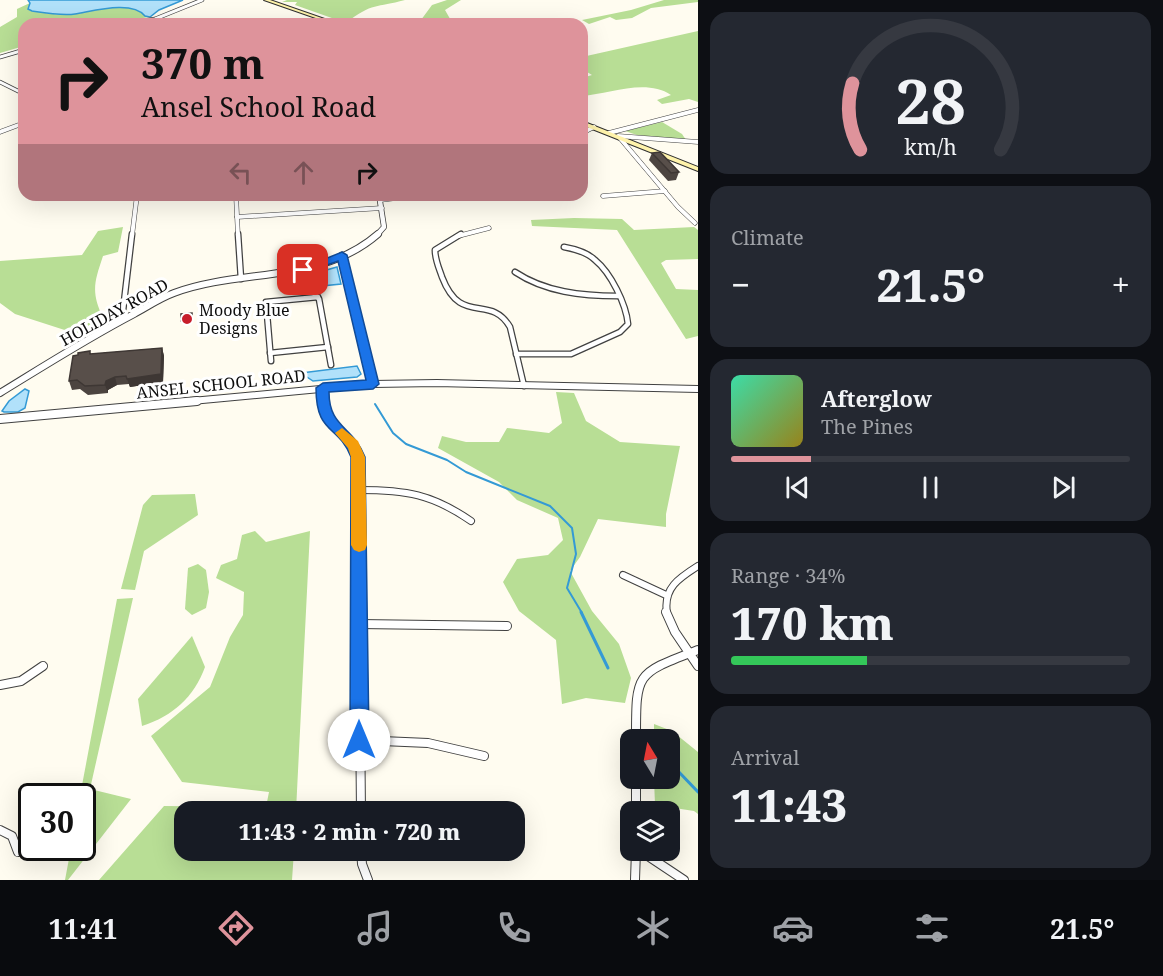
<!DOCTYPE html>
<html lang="en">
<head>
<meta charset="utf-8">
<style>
	:root { --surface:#171b24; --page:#242831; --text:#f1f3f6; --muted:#9ea1a6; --line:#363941; --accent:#de939b }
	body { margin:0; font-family:"Noto Serif",serif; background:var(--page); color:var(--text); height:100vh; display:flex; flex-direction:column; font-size:22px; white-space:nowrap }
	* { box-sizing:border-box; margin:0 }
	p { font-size:20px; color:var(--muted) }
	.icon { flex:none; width:33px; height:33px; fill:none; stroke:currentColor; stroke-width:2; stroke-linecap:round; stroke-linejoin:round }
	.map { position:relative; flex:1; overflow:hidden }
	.panel { display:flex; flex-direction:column; gap:12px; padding:12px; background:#0d0f14; width:465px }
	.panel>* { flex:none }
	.guide { position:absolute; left:18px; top:18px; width:570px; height:183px; border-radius:18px; box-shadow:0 6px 24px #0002; background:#de939b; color:#111; overflow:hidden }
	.needle { width:39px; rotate:350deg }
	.fabs { position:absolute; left:620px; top:729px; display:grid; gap:12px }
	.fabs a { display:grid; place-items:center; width:60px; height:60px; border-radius:12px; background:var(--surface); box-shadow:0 6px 24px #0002; font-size:30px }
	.speed { position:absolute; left:18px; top:783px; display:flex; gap:12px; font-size:30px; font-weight:700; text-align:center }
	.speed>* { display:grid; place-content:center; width:78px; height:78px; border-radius:50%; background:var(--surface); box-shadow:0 6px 24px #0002; line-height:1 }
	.speed .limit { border:3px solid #111; border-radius:9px; background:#fff; color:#111 }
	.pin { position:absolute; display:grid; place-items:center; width:51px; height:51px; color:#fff; margin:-26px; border-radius:12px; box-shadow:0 3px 9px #0006 }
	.me { position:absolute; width:66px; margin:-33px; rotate:0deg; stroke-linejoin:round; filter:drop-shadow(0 0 4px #0008) }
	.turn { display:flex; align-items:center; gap:21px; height:126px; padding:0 24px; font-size:27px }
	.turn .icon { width:78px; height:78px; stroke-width:2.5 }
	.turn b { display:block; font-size:42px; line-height:51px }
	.lanes { display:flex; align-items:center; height:57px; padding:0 24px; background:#0003; justify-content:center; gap:30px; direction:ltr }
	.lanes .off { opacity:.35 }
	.big { font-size:45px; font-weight:800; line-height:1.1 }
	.panel .card { flex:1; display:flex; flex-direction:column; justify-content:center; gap:9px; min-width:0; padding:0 21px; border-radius:18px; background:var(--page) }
	.panel .dial { align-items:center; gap:0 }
	.dial svg { height:156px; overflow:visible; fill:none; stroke:var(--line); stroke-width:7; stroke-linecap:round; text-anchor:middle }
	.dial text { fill:var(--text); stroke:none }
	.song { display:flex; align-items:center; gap:18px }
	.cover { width:72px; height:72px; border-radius:9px; background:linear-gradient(135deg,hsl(160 70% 55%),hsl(50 70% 35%)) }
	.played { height:6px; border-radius:3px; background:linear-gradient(90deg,var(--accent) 20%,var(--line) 20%) }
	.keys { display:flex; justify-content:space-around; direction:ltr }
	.heat { display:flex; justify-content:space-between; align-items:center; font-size:33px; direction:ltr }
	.charge { height:9px; border-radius:4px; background:linear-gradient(90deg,#34c759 34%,var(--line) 0) }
	.trip { position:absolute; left:174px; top:801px; width:351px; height:60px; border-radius:18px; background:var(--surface); box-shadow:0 6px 24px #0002; font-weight:800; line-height:60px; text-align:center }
	.tabs { display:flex; height:96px; justify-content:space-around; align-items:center; background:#090b0e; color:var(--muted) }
	.tabs .icon { width:42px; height:42px }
	.tabs .on { color:var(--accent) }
	.tabs b { font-size:27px; color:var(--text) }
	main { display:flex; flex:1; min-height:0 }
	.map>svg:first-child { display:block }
	.forest { fill:#b8de95 }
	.water { fill:#b1e1fa; stroke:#349ad5; stroke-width:1.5 }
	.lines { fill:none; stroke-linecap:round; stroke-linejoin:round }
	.stream-far1 { stroke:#349ad5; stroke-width:2 }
	.stream { stroke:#349ad5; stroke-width:3 }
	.minor-far4-casing { stroke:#414141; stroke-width:4.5 }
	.minor-far3-casing { stroke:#414141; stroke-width:5 }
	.minor-far2-casing { stroke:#414141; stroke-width:7 }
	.minor-far1-casing { stroke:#414141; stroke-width:8 }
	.minor-casing { stroke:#414141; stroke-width:10 }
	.tertiary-far2-casing { stroke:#414141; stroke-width:6 }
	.tertiary-far1-casing { stroke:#414141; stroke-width:8 }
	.tertiary-casing { stroke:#414141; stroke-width:10 }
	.secondary-casing { stroke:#303030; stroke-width:2 }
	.minor-far4 { stroke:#fff; stroke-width:3 }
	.minor-far3 { stroke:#fff; stroke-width:4 }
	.minor-far2 { stroke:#fff; stroke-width:4.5 }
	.minor-far1 { stroke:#fff; stroke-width:6 }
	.minor { stroke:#fff; stroke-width:8 }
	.tertiary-far2 { stroke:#fff; stroke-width:4.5 }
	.tertiary-far1 { stroke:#fff; stroke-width:6 }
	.tertiary { stroke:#fff; stroke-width:8 }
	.secondary { fill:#fff3ab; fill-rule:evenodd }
	.wall { fill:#4c4440 }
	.shaded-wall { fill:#3e3734 }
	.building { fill:#584f4a; stroke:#3e3734; stroke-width:1.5 }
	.route { fill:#1a73e8; stroke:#114b97; stroke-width:1.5 }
	.slow { fill:#f59e0b }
	.poi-dot { fill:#c71e2b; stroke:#fff; stroke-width:2 }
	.labels { text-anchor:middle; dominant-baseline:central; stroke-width:6; stroke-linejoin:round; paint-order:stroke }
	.poi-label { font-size:16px; fill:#0e0e0e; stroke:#fff; text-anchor:start }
	.street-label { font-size:16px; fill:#0e0e0e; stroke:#fff }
</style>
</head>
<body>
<main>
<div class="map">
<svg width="698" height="880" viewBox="0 0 698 880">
	<rect width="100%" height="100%" fill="#fffcf0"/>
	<g class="forest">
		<path d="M287,0H405C376,8 373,2 346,23L295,5L297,2H282Z"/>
		<path d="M447,0H461L445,10L453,24H387L421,20L432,5Z"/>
		<path d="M664,0H698V2L651,8L632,18L616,20L610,17L589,24L582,20L631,10Z"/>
		<path d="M30,3L28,9C41,13 62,16 75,14C94,11 115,0 135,6C142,9 143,15 149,17L107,24H24V46L0,53V27L17,17V9Z"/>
		<path d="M698,31V102L689,99L662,104L657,100L671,95C646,78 609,94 582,96V78L592,75L582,69V57Z"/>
		<path d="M662,122L682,134L686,140L637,135L625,131Z"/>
		<path d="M574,218L622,219L634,230L694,227L698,230V259L666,260L661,263L676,289L698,290V336L686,339L617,230L532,226L531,220Z"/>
		<path d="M123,227L118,252L103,256C94,283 91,292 103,318L77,334L15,314L0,303V261L82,255L98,231Z"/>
		<path d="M556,392L574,393L586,421L620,442L680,446L666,514V527L598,519L580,557L570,571L592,611L619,644L631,678L625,703L586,698L562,704L556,640L519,611L503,582L517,559L548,555L563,540L558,518L517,500L499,482L438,448L442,436L466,442H499L507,428L549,433L562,423Z"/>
		<path d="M195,494L198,515L144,551L135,590L121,589L143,505L152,495Z"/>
		<path d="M255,531L266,542L310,531L296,811L184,812V850L294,851L292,880H99L164,806L266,807L269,792L182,782L151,736L210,687L230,637L243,615L244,592L216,578L221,565L237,559L242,535Z"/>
		<path d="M198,564L206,570L209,592L206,608L192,615L185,609L188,568Z"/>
		<path d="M133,598L90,789L131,799L68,880H65L71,848H82V796H80L117,599Z"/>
		<path d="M192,636L205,667C194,697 173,716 142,726L138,699Z"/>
		<path d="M654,724L672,731L698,752V814L694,811L655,805L654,779L669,778V740L654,739Z"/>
	</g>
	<g class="water">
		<path d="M28,0H183L159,10L150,17L145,16C132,0 94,11 75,14C62,16 45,13 32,11L28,9L30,3Z"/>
		<path d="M337,267L341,284L312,287L305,280L309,275Z"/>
		<path d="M357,366L361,374L357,377L313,381L301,373Z"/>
		<path d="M25,389L29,391L25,408L18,412H4L2,411L9,401Z"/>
	</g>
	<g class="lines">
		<path class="stream-far1" d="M375,404L393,433L406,444L447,460L466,472L550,506L572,528L576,554L567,588L582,613"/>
		<g class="stream">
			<path d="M581,612L608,668"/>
			<path d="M669,753L677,770L698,792"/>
		</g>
		<defs>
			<g id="minor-far4">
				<path d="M122,24L155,19L202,0"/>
				<path d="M0,57L24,50"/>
				<path d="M0,82L24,94"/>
			</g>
			<g id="minor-far3">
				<path d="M0,132L24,123"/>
				<path d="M582,133L594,127"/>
				<path d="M609,133L698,110"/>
				<path d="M618,136L698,142"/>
				<path d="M619,137L678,207L695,223"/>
				<path d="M236,195L238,236"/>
				<path d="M603,196L665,191"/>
				<path d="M380,200L422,195"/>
				<path d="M237,217L382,208"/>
				<path d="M132,236L137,195"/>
				<path d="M458,236L489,228"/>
			</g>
			<g id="minor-far2">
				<path d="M238,234L241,279"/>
				<path d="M461,234L435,250C435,260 439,268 442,277C461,327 490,293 510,327L524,386"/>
				<path d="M342,255L373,384"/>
				<path d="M297,272L301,280L319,299L331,365"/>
				<path d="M515,272C545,292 582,296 618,296"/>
				<path d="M122,319L132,234"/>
				<path d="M270,353L328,347"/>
				<path d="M516,354H571L620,332L628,324C626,304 611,273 595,260C587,252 575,249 564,247"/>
				<path d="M271,361L266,302L318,297"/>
				<path d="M323,402V388"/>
			</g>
			<g id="minor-far1">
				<path d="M323,401C324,427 350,434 358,457L359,613"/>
				<path d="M359,490C406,490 432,494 471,521"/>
				<path d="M623,575L666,595"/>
				<path d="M667,613C663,588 679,578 698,566"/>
			</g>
			<g id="minor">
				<path d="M359,612L361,812"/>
				<path d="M666,612L675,632L698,666"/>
				<path d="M359,624L507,626"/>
				<path d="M0,685L21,681L43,666"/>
				<path d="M359,740L428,743L484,756"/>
				<path d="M636,740C636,672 635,674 698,650"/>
				<path d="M636,778V812"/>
				<path d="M0,830L12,836L18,852"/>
				<path d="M361,850L362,864L368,880"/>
				<path d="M639,850L684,880"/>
				<path d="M635,880L636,850"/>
			</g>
			<path id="tertiary-far2" d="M376,236L384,227L379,195"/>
			<g id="tertiary-far1">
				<path d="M0,393C44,366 88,338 134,314C147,307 160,298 174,293C241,268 321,284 378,234"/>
				<path d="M181,402L373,384L437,383L698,389"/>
			</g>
			<path id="tertiary" d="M0,419L197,401"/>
			<g id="secondary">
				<path d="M264,0H270L339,24H333Z"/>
				<path d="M582,121L698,167V171L582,125Z"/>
			</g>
		</defs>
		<use href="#minor-far4" class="minor-far4-casing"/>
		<use href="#minor-far3" class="minor-far3-casing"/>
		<use href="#minor-far2" class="minor-far2-casing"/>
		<use href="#minor-far1" class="minor-far1-casing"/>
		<use href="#minor" class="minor-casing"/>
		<use href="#tertiary-far2" class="tertiary-far2-casing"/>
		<use href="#tertiary-far1" class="tertiary-far1-casing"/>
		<use href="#tertiary" class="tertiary-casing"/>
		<use href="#secondary" class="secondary-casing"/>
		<use href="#minor-far4" class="minor-far4"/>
		<use href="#minor-far3" class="minor-far3"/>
		<use href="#minor-far2" class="minor-far2"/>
		<use href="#minor-far1" class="minor-far1"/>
		<use href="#minor" class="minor"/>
		<use href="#tertiary-far2" class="tertiary-far2"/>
		<use href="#tertiary-far1" class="tertiary-far1"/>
		<use href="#tertiary" class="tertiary"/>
		<use href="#secondary" class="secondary"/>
	</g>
	<g class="wall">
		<path d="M652,153L679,172L676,180L668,181L649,160Z"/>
		<path d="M192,313L193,322L182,323L181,321Z"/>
		<path d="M162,348L164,356L163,382L130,387L129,384L117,385L108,390V393L88,395L80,389L72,390L69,381L91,354Z"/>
	</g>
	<g class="shaded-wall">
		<path d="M162,348L164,356L163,382L130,387L127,379Z"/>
		<path d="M115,377L117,385L108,390V393L105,385L106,381Z"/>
	</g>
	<g class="building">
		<path d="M660,152L679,172L671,173L652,153Z"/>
		<path d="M192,313V320L181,321V314Z"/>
		<path d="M162,348L161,374L127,379L126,376L115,377L106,381L105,385L85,386L77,380L69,381L73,356L78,355V353L90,351V354Z"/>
	</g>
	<path class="route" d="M342,252L347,255L379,384L373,389L329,392C329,428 353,426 365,457L369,740L366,746L359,749L353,746L350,740L351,457C338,424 316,435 316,388L323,383L366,380L338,261L303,274L298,270Z"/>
	<path class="slow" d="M342,428L358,441L365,457L367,545L365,550L359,552L354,550L351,545V457L348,448L335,433Z"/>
	<circle class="poi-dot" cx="187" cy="319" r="6"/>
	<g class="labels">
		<g class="poi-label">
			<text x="199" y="310">Moody Blue<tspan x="199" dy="18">Designs</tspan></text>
		</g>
		<g class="street-label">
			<text transform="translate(114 312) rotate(-29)">HOLIDAY ROAD</text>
			<text transform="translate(221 384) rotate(-6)">ANSEL SCHOOL ROAD</text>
		</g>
	</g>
</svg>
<div class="fabs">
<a><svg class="needle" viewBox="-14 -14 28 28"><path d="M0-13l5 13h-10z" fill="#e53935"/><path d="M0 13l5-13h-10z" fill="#9ea1a6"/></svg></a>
<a><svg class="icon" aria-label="layers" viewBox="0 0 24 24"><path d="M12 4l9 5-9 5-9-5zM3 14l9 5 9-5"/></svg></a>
</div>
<div class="speed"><div class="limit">30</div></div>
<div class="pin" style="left:303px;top:270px;background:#d93025"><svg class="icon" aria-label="arrive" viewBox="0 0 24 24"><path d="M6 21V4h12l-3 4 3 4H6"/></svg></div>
<svg class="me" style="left:359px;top:740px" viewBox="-20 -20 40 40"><circle r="19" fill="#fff"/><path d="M0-13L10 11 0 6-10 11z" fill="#1a73e8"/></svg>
<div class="trip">11:43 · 2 min · 720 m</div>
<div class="guide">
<div class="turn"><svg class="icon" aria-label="right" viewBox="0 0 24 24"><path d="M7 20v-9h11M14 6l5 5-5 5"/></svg><div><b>370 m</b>Ansel School Road</div></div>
<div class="lanes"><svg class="icon off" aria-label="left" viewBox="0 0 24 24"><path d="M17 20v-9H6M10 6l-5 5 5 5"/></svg><svg class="icon off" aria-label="ahead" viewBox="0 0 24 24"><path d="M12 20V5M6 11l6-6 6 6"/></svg><svg class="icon" aria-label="right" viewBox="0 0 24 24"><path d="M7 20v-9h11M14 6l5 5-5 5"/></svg></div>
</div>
</div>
<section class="panel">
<div class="card dial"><svg viewBox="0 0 100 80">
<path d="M14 69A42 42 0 1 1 86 69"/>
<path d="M14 69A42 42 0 0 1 10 35" stroke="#de939b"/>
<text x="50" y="56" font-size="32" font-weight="700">28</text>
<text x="50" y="72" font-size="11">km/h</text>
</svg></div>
<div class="card"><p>Climate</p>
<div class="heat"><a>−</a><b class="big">21.5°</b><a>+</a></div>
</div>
<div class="card">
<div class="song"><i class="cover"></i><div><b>Afterglow</b><p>The Pines</p></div></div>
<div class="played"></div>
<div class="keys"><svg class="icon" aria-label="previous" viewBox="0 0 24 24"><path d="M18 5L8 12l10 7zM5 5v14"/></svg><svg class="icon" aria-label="pause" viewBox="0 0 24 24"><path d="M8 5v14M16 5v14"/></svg><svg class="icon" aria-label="next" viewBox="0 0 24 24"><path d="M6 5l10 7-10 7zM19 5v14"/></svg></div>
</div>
<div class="card"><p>Range · 34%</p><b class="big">170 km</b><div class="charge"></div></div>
<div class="card"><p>Arrival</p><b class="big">11:43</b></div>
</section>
</main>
<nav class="tabs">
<b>11:41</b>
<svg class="icon on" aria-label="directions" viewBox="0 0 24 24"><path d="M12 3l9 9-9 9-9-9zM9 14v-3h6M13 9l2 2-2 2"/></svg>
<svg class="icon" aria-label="music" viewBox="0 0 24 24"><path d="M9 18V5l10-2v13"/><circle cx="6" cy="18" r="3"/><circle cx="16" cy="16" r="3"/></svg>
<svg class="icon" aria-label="phone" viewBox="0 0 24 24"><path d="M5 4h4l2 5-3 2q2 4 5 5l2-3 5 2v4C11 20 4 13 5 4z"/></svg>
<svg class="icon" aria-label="climate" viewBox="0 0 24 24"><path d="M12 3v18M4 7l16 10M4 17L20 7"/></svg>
<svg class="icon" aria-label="car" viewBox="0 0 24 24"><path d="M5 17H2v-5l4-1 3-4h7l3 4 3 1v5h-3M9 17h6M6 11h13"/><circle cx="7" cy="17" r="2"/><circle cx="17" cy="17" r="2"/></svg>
<svg class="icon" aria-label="filters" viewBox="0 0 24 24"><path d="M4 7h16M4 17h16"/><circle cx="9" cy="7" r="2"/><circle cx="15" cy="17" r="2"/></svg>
<b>21.5°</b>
</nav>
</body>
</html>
